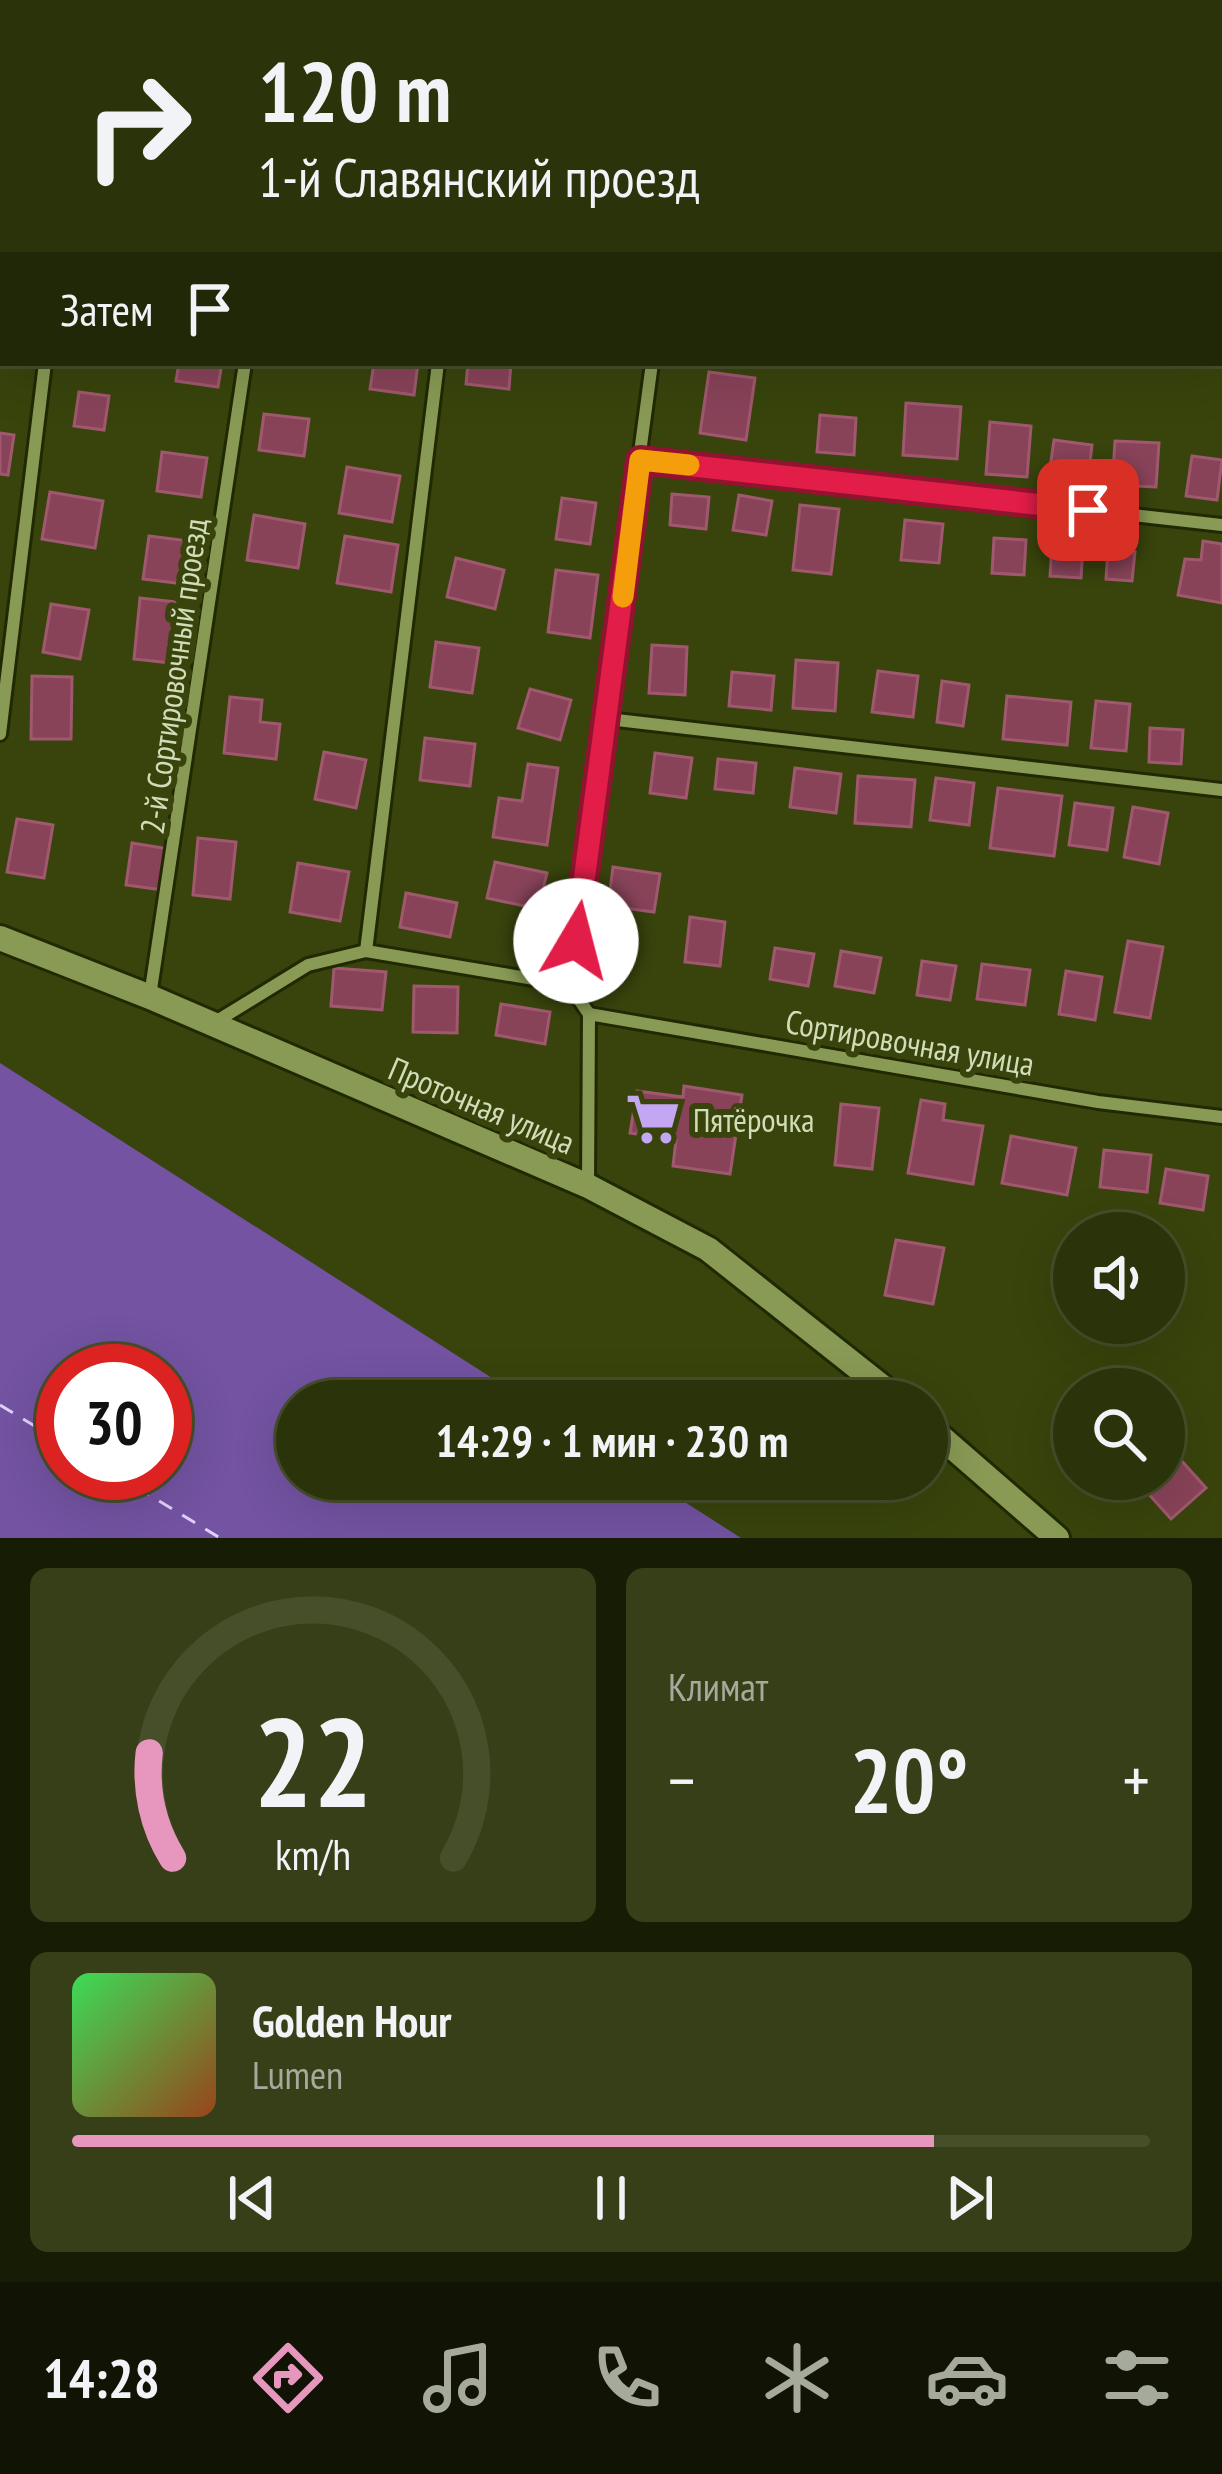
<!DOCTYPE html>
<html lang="ru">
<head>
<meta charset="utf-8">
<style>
	:root { --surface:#2a3309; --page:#363f17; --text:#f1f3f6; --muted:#a5aa9c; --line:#464e2a; --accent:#e797bd }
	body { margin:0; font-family:"PT Sans Narrow",sans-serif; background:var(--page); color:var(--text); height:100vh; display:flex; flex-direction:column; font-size:45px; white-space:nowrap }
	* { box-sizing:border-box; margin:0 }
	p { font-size:39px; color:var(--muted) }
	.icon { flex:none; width:66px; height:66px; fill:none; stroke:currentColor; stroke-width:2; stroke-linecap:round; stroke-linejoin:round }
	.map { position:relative; height:1538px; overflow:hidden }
	.drawer { display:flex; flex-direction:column; gap:30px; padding:30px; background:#171c05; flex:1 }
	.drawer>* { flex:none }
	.guide { position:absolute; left:0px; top:0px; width:1224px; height:366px; box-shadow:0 12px 48px #0002,0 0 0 3px var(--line); background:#2a3309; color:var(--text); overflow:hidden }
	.fabs { position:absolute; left:1053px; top:1212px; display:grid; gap:24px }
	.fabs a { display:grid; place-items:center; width:132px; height:132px; border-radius:50%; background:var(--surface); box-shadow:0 12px 48px #0002,0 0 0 3px var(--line); font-size:60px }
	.speed { position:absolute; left:36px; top:1344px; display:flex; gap:24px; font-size:60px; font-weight:700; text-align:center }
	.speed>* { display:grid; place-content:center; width:156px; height:156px; border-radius:50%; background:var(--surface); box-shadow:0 12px 48px #0002,0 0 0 3px var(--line); line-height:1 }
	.speed .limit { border:18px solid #d22; background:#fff; color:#111 }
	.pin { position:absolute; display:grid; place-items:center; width:102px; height:102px; color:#fff; margin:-51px; border-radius:24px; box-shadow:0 6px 18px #0006 }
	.me { position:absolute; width:132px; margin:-66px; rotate:8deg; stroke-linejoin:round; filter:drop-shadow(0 0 9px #0008) }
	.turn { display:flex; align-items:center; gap:42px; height:252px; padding:0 60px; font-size:54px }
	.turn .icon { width:156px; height:156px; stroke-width:2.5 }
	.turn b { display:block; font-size:84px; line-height:102px }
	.then { display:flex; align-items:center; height:114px; padding:0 60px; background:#0003; gap:24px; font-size:45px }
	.big { font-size:90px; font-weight:800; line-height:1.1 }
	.drawer .widget { flex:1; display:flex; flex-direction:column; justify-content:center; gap:18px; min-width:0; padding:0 42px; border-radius:18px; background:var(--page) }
	.drawer .dial { align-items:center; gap:0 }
	.dial svg { height:312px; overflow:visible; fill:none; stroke:var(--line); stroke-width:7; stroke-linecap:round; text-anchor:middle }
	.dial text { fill:var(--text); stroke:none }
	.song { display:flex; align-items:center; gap:36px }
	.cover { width:144px; height:144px; border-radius:18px; background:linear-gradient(135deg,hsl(130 70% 55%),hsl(20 70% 35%)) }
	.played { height:12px; border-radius:6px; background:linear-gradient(90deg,var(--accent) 80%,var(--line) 80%) }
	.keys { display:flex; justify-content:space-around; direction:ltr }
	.heat { display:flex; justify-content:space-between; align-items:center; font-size:66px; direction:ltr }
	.drawer .tiles { flex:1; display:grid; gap:30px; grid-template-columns:1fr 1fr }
	.widget:last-child { grid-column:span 2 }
	.trip { position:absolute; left:276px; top:1380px; width:672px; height:120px; border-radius:60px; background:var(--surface); box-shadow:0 12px 48px #0002,0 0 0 3px var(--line); font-weight:800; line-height:120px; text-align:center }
	.tabs { display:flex; height:192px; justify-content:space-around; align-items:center; background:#111404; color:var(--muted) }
	.tabs .icon { width:84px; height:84px }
	.tabs .active { color:var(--accent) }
	.tabs b { font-size:54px; color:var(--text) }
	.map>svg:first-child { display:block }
	.water { fill:#7353a2; fill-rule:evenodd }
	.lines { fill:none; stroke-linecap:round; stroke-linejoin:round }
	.ferry { stroke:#dfd0fc; stroke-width:3; stroke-dasharray:15 12; stroke-linecap:butt }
	.building { fill:#884359; stroke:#a0586e; stroke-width:3 }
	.street-casing { stroke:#212903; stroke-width:18 }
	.secondary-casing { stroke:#212903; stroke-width:30 }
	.street { stroke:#889a54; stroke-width:12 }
	.secondary { stroke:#889a54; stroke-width:24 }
	.route-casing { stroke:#92132f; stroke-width:30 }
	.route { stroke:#e11d48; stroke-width:21 }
	.slow { stroke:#f59e0b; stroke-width:21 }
	.labels { text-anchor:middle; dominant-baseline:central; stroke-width:12; stroke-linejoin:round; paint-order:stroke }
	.street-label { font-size:33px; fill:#d1dcb8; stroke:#38440c }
	.poi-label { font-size:33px; fill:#d1dcb8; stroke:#38440c; text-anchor:start }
</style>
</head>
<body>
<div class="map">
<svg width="1222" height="1538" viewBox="0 0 1222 1538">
	<rect width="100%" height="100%" fill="#38440c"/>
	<path class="water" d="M0,1063L528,1401H297V1479H649L741,1538H0ZM63,1371H165V1473H63Z"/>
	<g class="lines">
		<g class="ferry">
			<path d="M0,1405L63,1443"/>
			<path d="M113,1473L220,1538"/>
		</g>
	</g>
	<g class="building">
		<path d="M179,363H222L218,387L176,381Z"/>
		<path d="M374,363H418L414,395L370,389Z"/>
		<path d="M468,363H511L509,389L466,384Z"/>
		<path d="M709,372L755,378L746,440L700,433Z"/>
		<path d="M79,392L109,396L104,430L74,426Z"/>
		<path d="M906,403L961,407L957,459L903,455Z"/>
		<path d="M264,414L309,419L304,456L259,450Z"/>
		<path d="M820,415L856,418L854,455L817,452Z"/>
		<path d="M990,422L1031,426L1027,477L986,474Z"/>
		<path d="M0,433L14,435L8,475L0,474Z"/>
		<path d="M1054,440L1092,445L1087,487L1048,482Z"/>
		<path d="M1115,441L1159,443L1156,487L1112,485Z"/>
		<path d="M162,452L207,458L201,497L157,491Z"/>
		<path d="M1192,456L1222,460L1217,500L1186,496Z"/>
		<path d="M347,467L400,476L392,522L339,513Z"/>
		<path d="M50,492L103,501L95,548L42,539Z"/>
		<path d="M672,494L709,497L706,529L670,525Z"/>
		<path d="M739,495L772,501L766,535L733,530Z"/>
		<path d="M562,498L596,503L590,544L556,539Z"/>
		<path d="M800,505L839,509L831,574L793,570Z"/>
		<path d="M254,515L305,524L298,568L247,560Z"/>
		<path d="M905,520L943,524L939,563L901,560Z"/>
		<path d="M149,536L197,542L192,585L143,579Z"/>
		<path d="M345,536L398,545L391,592L337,583Z"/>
		<path d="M994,538L1026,540L1024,575L992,573Z"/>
		<path d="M1203,541L1222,544V603L1178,595L1185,559L1201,560Z"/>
		<path d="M1052,544L1083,546L1081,578L1050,576Z"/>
		<path d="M1108,550L1135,552L1132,581L1106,579Z"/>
		<path d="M456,558L504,570L495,609L447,597Z"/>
		<path d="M556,570L598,575L590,638L548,632Z"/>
		<path d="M140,598L186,603L180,664L134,659Z"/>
		<path d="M51,604L89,610L80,659L43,652Z"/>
		<path d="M436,642L479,648L472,693L430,687Z"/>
		<path d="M652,645L687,647L685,695L649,693Z"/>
		<path d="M796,660L838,663L835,711L793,708Z"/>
		<path d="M878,671L918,676L913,717L872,712Z"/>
		<path d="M732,672L774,676L771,710L729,706Z"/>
		<path d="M32,676L72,677L71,739H31Z"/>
		<path d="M942,681L969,685L963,726L937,722Z"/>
		<path d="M530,689L571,700L560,740L518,728Z"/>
		<path d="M1007,696L1071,702L1067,745L1003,739Z"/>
		<path d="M230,697L262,700L260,722L280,724L276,759L224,753Z"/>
		<path d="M1096,701L1130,704L1126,751L1091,748Z"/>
		<path d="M1150,728L1183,730L1181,764L1149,762Z"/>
		<path d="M425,738L475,744L470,786L420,780Z"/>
		<path d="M324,752L366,760L356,808L315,799Z"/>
		<path d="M655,753L692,758L686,798L650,793Z"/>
		<path d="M718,759L756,763L753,793L715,789Z"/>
		<path d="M528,764L558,768L547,845L493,837L499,798L522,801Z"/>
		<path d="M795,768L841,774L836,813L790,807Z"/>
		<path d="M858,776L915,780L911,827L855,823Z"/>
		<path d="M936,778L974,783L969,825L930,820Z"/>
		<path d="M998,788L1062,796L1054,856L990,848Z"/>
		<path d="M1075,803L1113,808L1107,850L1069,845Z"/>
		<path d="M1133,807L1168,813L1159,864L1124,857Z"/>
		<path d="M17,819L53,825L44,878L7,872Z"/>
		<path d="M198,838L236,842L230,899L193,895Z"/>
		<path d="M132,843L169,849L163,890L126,885Z"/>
		<path d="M495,862L547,873L538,909L487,898Z"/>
		<path d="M298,863L349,872L340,921L290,912Z"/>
		<path d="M613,867L660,874L654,912L608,906Z"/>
		<path d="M406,893L457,903L450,937L400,927Z"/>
		<path d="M690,917L725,922L720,966L685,962Z"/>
		<path d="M1128,941L1163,947L1150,1018L1115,1012Z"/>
		<path d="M775,948L814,954L808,986L770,979Z"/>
		<path d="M841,951L881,958L874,993L835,986Z"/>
		<path d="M922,961L956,966L950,1000L917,995Z"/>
		<path d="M982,964L1030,970L1025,1005L977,999Z"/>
		<path d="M334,968L386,972L382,1010L331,1006Z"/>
		<path d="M1066,971L1102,977L1095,1020L1059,1014Z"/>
		<path d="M414,986L458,987L457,1033L413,1032Z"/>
		<path d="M501,1004L550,1012L545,1044L496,1035Z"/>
		<path d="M684,1086L742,1095L730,1174L673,1166L676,1140L630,1133L637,1091L683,1097Z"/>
		<path d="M921,1100L945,1104L943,1120L983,1126L973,1184L908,1173Z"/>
		<path d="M841,1104L879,1108L872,1169L835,1165Z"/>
		<path d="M1011,1136L1076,1148L1067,1195L1002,1183Z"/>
		<path d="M1104,1150L1151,1155L1147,1192L1100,1187Z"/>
		<path d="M1166,1169L1208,1176L1203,1210L1160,1203Z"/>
		<path d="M896,1240L944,1248L933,1304L885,1295Z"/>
		<path d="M1171,1449L1206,1488L1171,1519L1136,1480L1164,1479V1456Z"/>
	</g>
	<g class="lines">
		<defs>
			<g id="street">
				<path d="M90,3L91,0"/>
				<path d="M294,3V0"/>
				<path d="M481,3L482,0"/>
				<path d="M698,3V0"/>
				<path d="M943,3L946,0"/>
				<path d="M0,75H3"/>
				<path d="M1221,259H1222"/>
				<path d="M640,460L1222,525"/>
				<path d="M608,719L1222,790"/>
				<path d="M0,734L45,363"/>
				<path d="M366,951L438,363"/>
				<path d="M569,985L652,363"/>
				<path d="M150,996L245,363"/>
				<path d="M589,1014L1098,1102L1222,1117"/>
				<path d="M212,1024L308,965L366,951L569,985L589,1014L588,1186"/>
			</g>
			<g id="secondary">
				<path d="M0,938L150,997L588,1186L708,1249L900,1401"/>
				<path d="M927,1425L1057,1538"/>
			</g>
		</defs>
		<use href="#street" class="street-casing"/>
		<use href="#secondary" class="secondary-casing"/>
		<use href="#street" class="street"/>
		<use href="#secondary" class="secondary"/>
	</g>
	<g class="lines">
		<defs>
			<path id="route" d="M576,941L640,460L1088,510"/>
		</defs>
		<use href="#route" class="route-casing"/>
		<use href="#route" class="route"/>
		<path class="slow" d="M623,597L640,460L689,465"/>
	</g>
	<defs>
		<symbol id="supermarket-bare" viewBox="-9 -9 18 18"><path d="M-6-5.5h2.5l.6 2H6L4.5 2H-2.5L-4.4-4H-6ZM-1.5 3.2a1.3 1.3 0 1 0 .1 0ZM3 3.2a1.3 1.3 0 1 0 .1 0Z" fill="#c3a7f2" stroke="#38440c" stroke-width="2.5" paint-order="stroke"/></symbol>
	</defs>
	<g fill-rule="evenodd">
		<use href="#supermarket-bare" x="615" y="1081" width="76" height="76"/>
	</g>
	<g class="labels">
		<g class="street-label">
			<text transform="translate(173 676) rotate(-82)">2-й Сортировочный проезд</text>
			<text transform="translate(910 1042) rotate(10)">Сортировочная улица</text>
			<text transform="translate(482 1105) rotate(23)">Проточная улица</text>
		</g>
		<g class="poi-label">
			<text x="693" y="1119">Пятёрочка</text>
		</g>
	</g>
</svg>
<div class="fabs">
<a><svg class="icon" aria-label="sound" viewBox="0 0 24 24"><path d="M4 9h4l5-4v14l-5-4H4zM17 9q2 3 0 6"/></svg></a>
<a><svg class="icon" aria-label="search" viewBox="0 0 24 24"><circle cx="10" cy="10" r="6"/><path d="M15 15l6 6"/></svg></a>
</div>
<div class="speed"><div class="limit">30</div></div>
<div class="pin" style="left:1088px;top:510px;background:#d93025"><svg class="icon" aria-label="arrive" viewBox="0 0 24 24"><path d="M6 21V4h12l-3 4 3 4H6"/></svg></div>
<svg class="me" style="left:576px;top:941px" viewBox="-20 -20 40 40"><circle r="19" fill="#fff"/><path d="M0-13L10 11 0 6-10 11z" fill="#e11d48"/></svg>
<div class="trip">14:29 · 1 мин · 230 m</div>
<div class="guide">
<div class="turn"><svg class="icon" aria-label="right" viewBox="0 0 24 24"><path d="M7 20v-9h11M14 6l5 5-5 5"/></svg><div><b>120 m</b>1-й Славянский проезд</div></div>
<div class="then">Затем<svg class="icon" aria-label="arrive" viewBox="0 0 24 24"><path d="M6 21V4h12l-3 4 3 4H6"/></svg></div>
</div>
</div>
<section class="drawer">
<div class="tiles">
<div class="widget dial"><svg viewBox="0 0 100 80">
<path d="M14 69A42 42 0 1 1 86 69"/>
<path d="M14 69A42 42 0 0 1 8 42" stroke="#e797bd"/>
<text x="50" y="56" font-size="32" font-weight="700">22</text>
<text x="50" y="72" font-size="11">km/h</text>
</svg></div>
<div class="widget"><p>Климат</p>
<div class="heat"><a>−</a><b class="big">20°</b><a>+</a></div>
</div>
<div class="widget">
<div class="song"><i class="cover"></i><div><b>Golden Hour</b><p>Lumen</p></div></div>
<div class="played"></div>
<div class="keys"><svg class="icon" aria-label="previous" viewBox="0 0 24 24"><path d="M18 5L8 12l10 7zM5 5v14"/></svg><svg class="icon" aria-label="pause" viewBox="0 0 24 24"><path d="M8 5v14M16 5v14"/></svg><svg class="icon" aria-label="next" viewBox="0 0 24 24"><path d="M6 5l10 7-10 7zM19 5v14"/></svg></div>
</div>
</div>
</section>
<nav class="tabs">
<b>14:28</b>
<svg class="icon active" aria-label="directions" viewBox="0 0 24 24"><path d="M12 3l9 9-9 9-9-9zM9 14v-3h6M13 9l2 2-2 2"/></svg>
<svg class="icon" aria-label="music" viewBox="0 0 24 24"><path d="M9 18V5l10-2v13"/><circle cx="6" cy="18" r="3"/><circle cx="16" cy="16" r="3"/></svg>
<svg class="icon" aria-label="phone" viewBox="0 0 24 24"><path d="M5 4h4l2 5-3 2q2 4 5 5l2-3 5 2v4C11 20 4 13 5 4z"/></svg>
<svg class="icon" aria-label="climate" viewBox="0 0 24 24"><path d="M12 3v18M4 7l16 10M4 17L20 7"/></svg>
<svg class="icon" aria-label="car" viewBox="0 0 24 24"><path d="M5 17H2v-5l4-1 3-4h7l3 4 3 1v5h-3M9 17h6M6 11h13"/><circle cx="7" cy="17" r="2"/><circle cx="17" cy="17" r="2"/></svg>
<svg class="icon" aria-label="filters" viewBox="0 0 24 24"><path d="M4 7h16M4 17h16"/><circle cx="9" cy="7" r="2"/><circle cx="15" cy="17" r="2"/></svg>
</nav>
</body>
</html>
